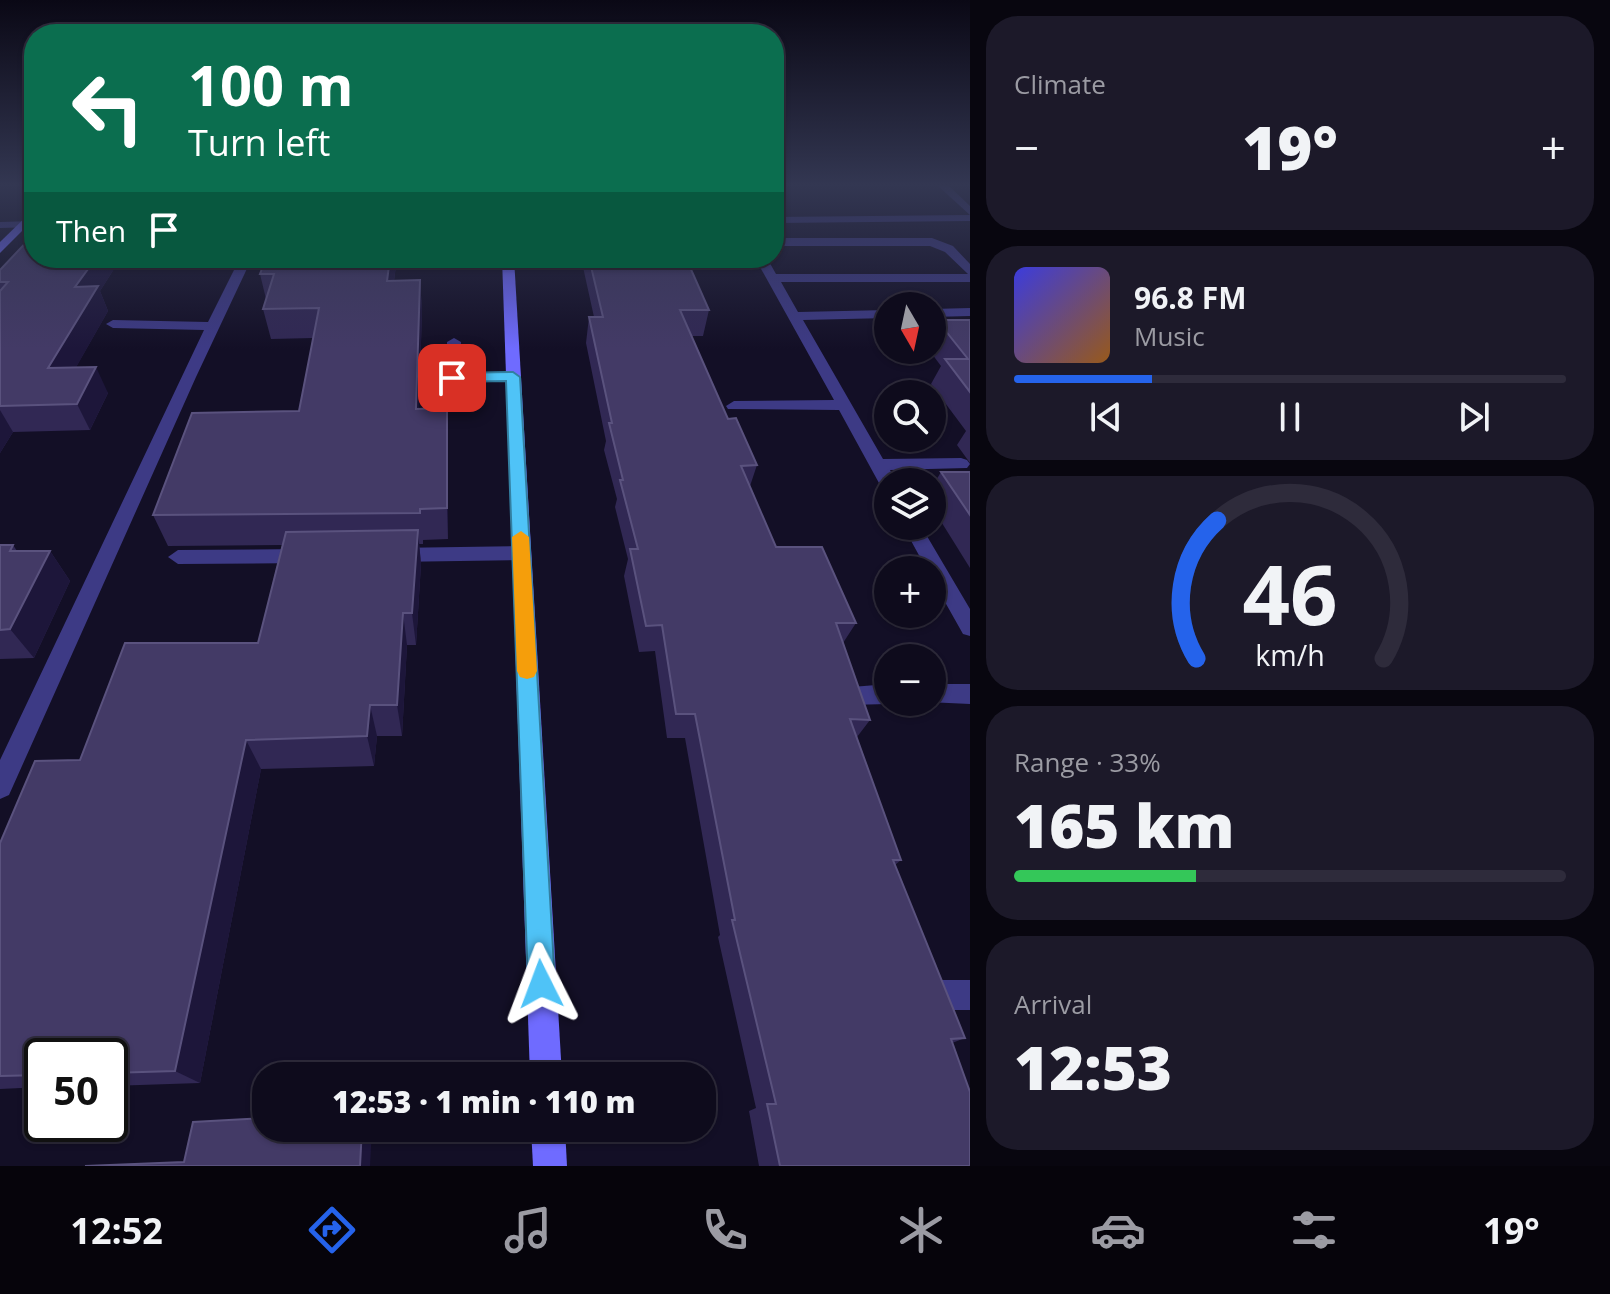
<!DOCTYPE html>
<html lang="en">
<head>
<meta charset="utf-8">
<style>
	:root { --surface:#0e0b1c; --page:#1c1929; --text:#f1f3f6; --muted:#9b9ba3; --line:#2e2b3b; --accent:#2563eb }
	body { margin:0; font-family:"Open Sans",sans-serif; background:var(--page); color:var(--text); height:100vh; display:flex; flex-direction:column; font-size:30px; white-space:nowrap }
	* { box-sizing:border-box; margin:0 }
	p { font-size:26px; color:var(--muted) }
	.icon { flex:none; width:44px; height:44px; fill:none; stroke:currentColor; stroke-width:2; stroke-linecap:round; stroke-linejoin:round }
	.map { position:relative; flex:1; overflow:hidden }
	.sheet { display:flex; flex-direction:column; gap:16px; padding:16px; background:#08060f; width:640px }
	.sheet>* { flex:none }
	.top-card { position:absolute; left:24px; top:24px; width:760px; height:244px; border-radius:32px; box-shadow:0 2px 6px #0004,0 0 0 2px var(--line); background:#0b6e4f; color:#fff; overflow:hidden }
	.needle { width:52px; rotate:171deg }
	.controls { position:absolute; left:874px; top:292px; display:grid; gap:16px }
	.controls a { display:grid; place-items:center; width:72px; height:72px; border-radius:50%; background:var(--surface); box-shadow:0 2px 6px #0004,0 0 0 2px var(--line); font-size:40px }
	.speed { position:absolute; left:24px; top:1038px; display:flex; gap:16px; font-size:40px; font-weight:700; text-align:center }
	.speed>* { display:grid; place-content:center; width:104px; height:104px; border-radius:50%; background:var(--surface); box-shadow:0 2px 6px #0004,0 0 0 2px var(--line); line-height:1 }
	.speed .limit { border:4px solid #111; border-radius:12px; background:#fff; color:#111 }
	.pin { position:absolute; display:grid; place-items:center; width:68px; height:68px; color:#fff; margin:-34px; border-radius:16px; box-shadow:0 4px 12px #0006 }
	.me { position:absolute; width:88px; margin:-44px; rotate:357deg; stroke-linejoin:round; filter:drop-shadow(0 0 6px #0008) }
	.turn { display:flex; align-items:center; gap:28px; height:168px; padding:0 32px; font-size:36px }
	.turn .icon { width:104px; height:104px; stroke-width:2.5 }
	.turn b { display:block; font-size:56px; line-height:68px }
	.then { display:flex; align-items:center; height:76px; padding:0 32px; background:#0003; gap:16px; font-size:30px }
	.big { font-size:60px; font-weight:800; line-height:1.1 }
	.sheet .widget { flex:1; display:flex; flex-direction:column; justify-content:center; gap:12px; min-width:0; padding:0 28px; border-radius:32px; background:var(--page) }
	.sheet .dial { align-items:center; gap:0 }
	.dial svg { height:208px; overflow:visible; fill:none; stroke:var(--line); stroke-width:7; stroke-linecap:round; text-anchor:middle }
	.dial text { fill:var(--text); stroke:none }
	.song { display:flex; align-items:center; gap:24px }
	.cover { width:96px; height:96px; border-radius:12px; background:linear-gradient(135deg,hsl(240 70% 55%),hsl(30 70% 35%)) }
	.played { height:8px; border-radius:4px; background:linear-gradient(90deg,var(--accent) 25%,var(--line) 25%) }
	.keys { display:flex; justify-content:space-around; direction:ltr }
	.heat { display:flex; justify-content:space-between; align-items:center; font-size:44px; direction:ltr }
	.charge { height:12px; border-radius:6px; background:linear-gradient(90deg,#34c759 33%,var(--line) 0) }
	.trip { position:absolute; left:252px; top:1062px; width:464px; height:80px; border-radius:32px; background:var(--surface); box-shadow:0 2px 6px #0004,0 0 0 2px var(--line); font-weight:800; line-height:80px; text-align:center }
	.dock { display:flex; height:128px; justify-content:space-around; align-items:center; background:#06040b; color:var(--muted) }
	.dock .icon { width:56px; height:56px }
	.dock .on { color:var(--accent) }
	.dock b { font-size:36px; color:var(--text) }
	main { display:flex; flex:1; min-height:0 }
	.map>svg:first-child { display:block }
	.lines { fill:none; stroke-linecap:round; stroke-linejoin:round }
	.service { fill:#3d3a85; fill-rule:evenodd }
	.minor { fill:#3d3a85; fill-rule:evenodd }
	.tertiary { fill:#3d3a85; fill-rule:evenodd }
	.secondary { fill:#6f6bff; fill-rule:evenodd }
	.wall { fill:#312854 }
	.shaded-wall { fill:#1d163a }
	.building { fill:#433a66; stroke:#5a527e; stroke-width:2 }
	.route { fill:#4fc3f7; stroke:#337fa1; stroke-width:2 }
	.slow { fill:#f59e0b }
</style>
</head>
<body>
<main>
<div class="map">
<svg width="970" height="1166" viewBox="0 0 970 1166">
	<rect width="100%" height="100%" fill="#130f26"/>
	<g class="lines">
		<g class="service">
			<path d="M774,238H932L953,246L970,264V282H781L798,312L888,310V318L803,320L883,459L961,458L967,460L970,464L967,468L890,470L896,482H888V489L879,483L839,410L728,409L726,406L734,401L834,400L755,258H767L776,274H968L945,252L930,246H774Z"/>
			<path d="M240,258H252L196,377L9,795L0,799V760L204,330L113,328L106,324L113,320L208,322Z"/>
			<path d="M970,308V316L932,317V309Z"/>
			<path d="M454,338L461,342L460,373L513,372L521,377L513,382L447,381V342Z"/>
			<path d="M903,526H921L970,609V636L963,634L932,579V570H927Z"/>
			<path d="M521,546L531,553L521,560L393,562L383,555L393,548Z"/>
			<path d="M305,549L315,556L305,563L178,564L168,557L178,550Z"/>
			<path d="M888,684V702H893L888,704L848,705L840,702L837,695L840,688Z"/>
			<path d="M932,684H970V704L927,702H932Z"/>
			<path d="M932,980H970V1010H932L921,1006L917,995L921,984Z"/>
		</g>
		<path class="minor" d="M937,185H948L970,206V215Z"/>
		<g class="tertiary">
			<path d="M970,215V221L774,223V217Z"/>
			<path d="M34,221V227L0,228V222Z"/>
		</g>
		<g class="secondary">
			<path d="M34,209V219L0,253V242Z"/>
			<path d="M502,258H514L562,1076H530Z"/>
			<path d="M531,1128H565L567,1166H533Z"/>
		</g>
	</g>
	<g class="wall">
		<path d="M34,258H121L100,291L108,311L76,367L108,393L90,430L13,432L0,453V270Z"/>
		<path d="M266,258H397L394,281L420,280L422,310L419,409L447,408L448,439V539L423,540V544H419L421,564L416,645H407L402,736H377L374,766L261,769L200,1083L110,1086V1056H42V1087L0,1089V843L80,760L258,643L282,545L168,546L153,515L299,411L313,338L271,339L263,309L266,299L260,274Z"/>
		<path d="M581,258H686L709,310L703,336H692L728,419L757,465L750,486L776,547L856,623L843,643L870,720L857,737L901,860L895,865L965,1038L952,1043L970,1166H759L749,1111L756,1108L718,937L720,935L685,738H667L655,651L639,652L624,576L628,559L615,507L617,499L604,450L606,441L586,343L589,317H594Z"/>
		<path d="M937,320H970V463L957,445L966,431L931,384L941,366L929,350H932V330Z"/>
		<path d="M941,472H970V568L932,507V487Z"/>
		<path d="M0,545H13L17,551H50L70,581L34,658L0,659Z"/>
	</g>
	<g class="shaded-wall">
		<path d="M96,258H121L100,291L108,311L61,394L48,368L75,287Z"/>
		<path d="M390,258H397L390,310L387,281Z"/>
		<path d="M420,280L422,310L418,440L416,409Z"/>
		<path d="M96,367L108,393L90,430L77,404Z"/>
		<path d="M447,408L448,439V539L447,508Z"/>
		<path d="M0,410L13,432L0,453Z"/>
		<path d="M418,530L421,564L416,645L412,613Z"/>
		<path d="M50,551L70,581L34,658L10,629Z"/>
		<path d="M403,613L407,645L402,736L397,705Z"/>
		<path d="M370,705L377,736L374,766L367,736Z"/>
		<path d="M246,740L261,769L200,1083L175,1071Z"/>
		<path d="M362,1128H372L370,1166H360Z"/>
	</g>
	<g class="building">
		<path d="M34,234V258H96L75,287L98,286L48,368L96,367L77,404L0,406V291L8,282H0V270Z"/>
		<path d="M266,258H390L387,281L420,280L416,409L447,408V508L420,509V513L153,515L192,413L299,411L319,308L263,309L274,274H260Z"/>
		<path d="M589,258H686L709,310H680L728,419L736,418L757,465L741,466L776,547H822L856,623H836L870,720L850,719L901,860H893L965,1038L951,1039L970,1092V1166H780L767,1104H776L732,920H735L695,714H676L662,625L646,626L630,549H638L620,480H623L609,423H612L589,317H603Z"/>
		<path d="M937,320H970V392L945,359H968Z"/>
		<path d="M941,472H970V515Z"/>
		<path d="M418,530L412,613H403L397,705H370L367,736L246,740L175,1071L110,1073V1056H42V1075L0,1076V843L35,761L80,760L125,643H258L286,532Z"/>
		<path d="M0,545H13L10,551H50L10,629L0,630Z"/>
		<path d="M266,1118V1128H362L360,1166H85L184,1162L193,1122Z"/>
	</g>
	<linearGradient id="sky" x2="0" y2="1"><stop stop-color="#0a0815"/><stop offset="0.53" stop-color="#333752"/><stop offset="1" stop-color="#333752" stop-opacity="0"/></linearGradient>
	<rect width="970" height="349" fill="url(#sky)"/>
	<path class="route" d="M513,372L520,377L555,984L551,993L541,997L532,993L528,984L506,381L452,382L446,378L452,373Z"/>
	<path class="slow" d="M521,531L529,537L537,671L534,677L527,679L520,677L517,671L512,537Z"/>
</svg>
<div class="controls">
<a><svg class="needle" viewBox="-14 -14 28 28"><path d="M0-13l5 13h-10z" fill="#e53935"/><path d="M0 13l5-13h-10z" fill="#9b9ba3"/></svg></a>
<a><svg class="icon" aria-label="search" viewBox="0 0 24 24"><circle cx="10" cy="10" r="6"/><path d="M15 15l6 6"/></svg></a>
<a><svg class="icon" aria-label="layers" viewBox="0 0 24 24"><path d="M12 4l9 5-9 5-9-5zM3 14l9 5 9-5"/></svg></a>
<a>+</a>
<a>−</a>
</div>
<div class="speed"><div class="limit">50</div></div>
<div class="pin" style="left:452px;top:378px;background:#d93025"><svg class="icon" aria-label="arrive" viewBox="0 0 24 24"><path d="M6 21V4h12l-3 4 3 4H6"/></svg></div>
<svg class="me" style="left:541px;top:984px" viewBox="-20 -20 40 40"><path d="M0-17L14 15 0 8-14 15z" fill="#4fc3f7" stroke="#fff" stroke-width="4"/></svg>
<div class="trip">12:53 · 1 min · 110 m</div>
<div class="top-card">
<div class="turn"><svg class="icon" aria-label="left" viewBox="0 0 24 24"><path d="M17 20v-9H6M10 6l-5 5 5 5"/></svg><div><b>100 m</b>Turn left</div></div>
<div class="then">Then<svg class="icon" aria-label="arrive" viewBox="0 0 24 24"><path d="M6 21V4h12l-3 4 3 4H6"/></svg></div>
</div>
</div>
<section class="sheet">
<div class="widget"><p>Climate</p>
<div class="heat"><a>−</a><b class="big">19°</b><a>+</a></div>
</div>
<div class="widget">
<div class="song"><i class="cover"></i><div><b>96.8 FM</b><p>Music</p></div></div>
<div class="played"></div>
<div class="keys"><svg class="icon" aria-label="previous" viewBox="0 0 24 24"><path d="M18 5L8 12l10 7zM5 5v14"/></svg><svg class="icon" aria-label="pause" viewBox="0 0 24 24"><path d="M8 5v14M16 5v14"/></svg><svg class="icon" aria-label="next" viewBox="0 0 24 24"><path d="M6 5l10 7-10 7zM19 5v14"/></svg></div>
</div>
<div class="widget dial"><svg viewBox="0 0 100 80">
<path d="M14 69A42 42 0 1 1 86 69"/>
<path d="M14 69A42 42 0 0 1 22 16" stroke="#2563eb"/>
<text x="50" y="56" font-size="32" font-weight="700">46</text>
<text x="50" y="72" font-size="11">km/h</text>
</svg></div>
<div class="widget"><p>Range · 33%</p><b class="big">165 km</b><div class="charge"></div></div>
<div class="widget"><p>Arrival</p><b class="big">12:53</b></div>
</section>
</main>
<nav class="dock">
<b>12:52</b>
<svg class="icon on" aria-label="directions" viewBox="0 0 24 24"><path d="M12 3l9 9-9 9-9-9zM9 14v-3h6M13 9l2 2-2 2"/></svg>
<svg class="icon" aria-label="music" viewBox="0 0 24 24"><path d="M9 18V5l10-2v13"/><circle cx="6" cy="18" r="3"/><circle cx="16" cy="16" r="3"/></svg>
<svg class="icon" aria-label="phone" viewBox="0 0 24 24"><path d="M5 4h4l2 5-3 2q2 4 5 5l2-3 5 2v4C11 20 4 13 5 4z"/></svg>
<svg class="icon" aria-label="climate" viewBox="0 0 24 24"><path d="M12 3v18M4 7l16 10M4 17L20 7"/></svg>
<svg class="icon" aria-label="car" viewBox="0 0 24 24"><path d="M5 17H2v-5l4-1 3-4h7l3 4 3 1v5h-3M9 17h6M6 11h13"/><circle cx="7" cy="17" r="2"/><circle cx="17" cy="17" r="2"/></svg>
<svg class="icon" aria-label="filters" viewBox="0 0 24 24"><path d="M4 7h16M4 17h16"/><circle cx="9" cy="7" r="2"/><circle cx="15" cy="17" r="2"/></svg>
<b>19°</b>
</nav>
</body>
</html>
